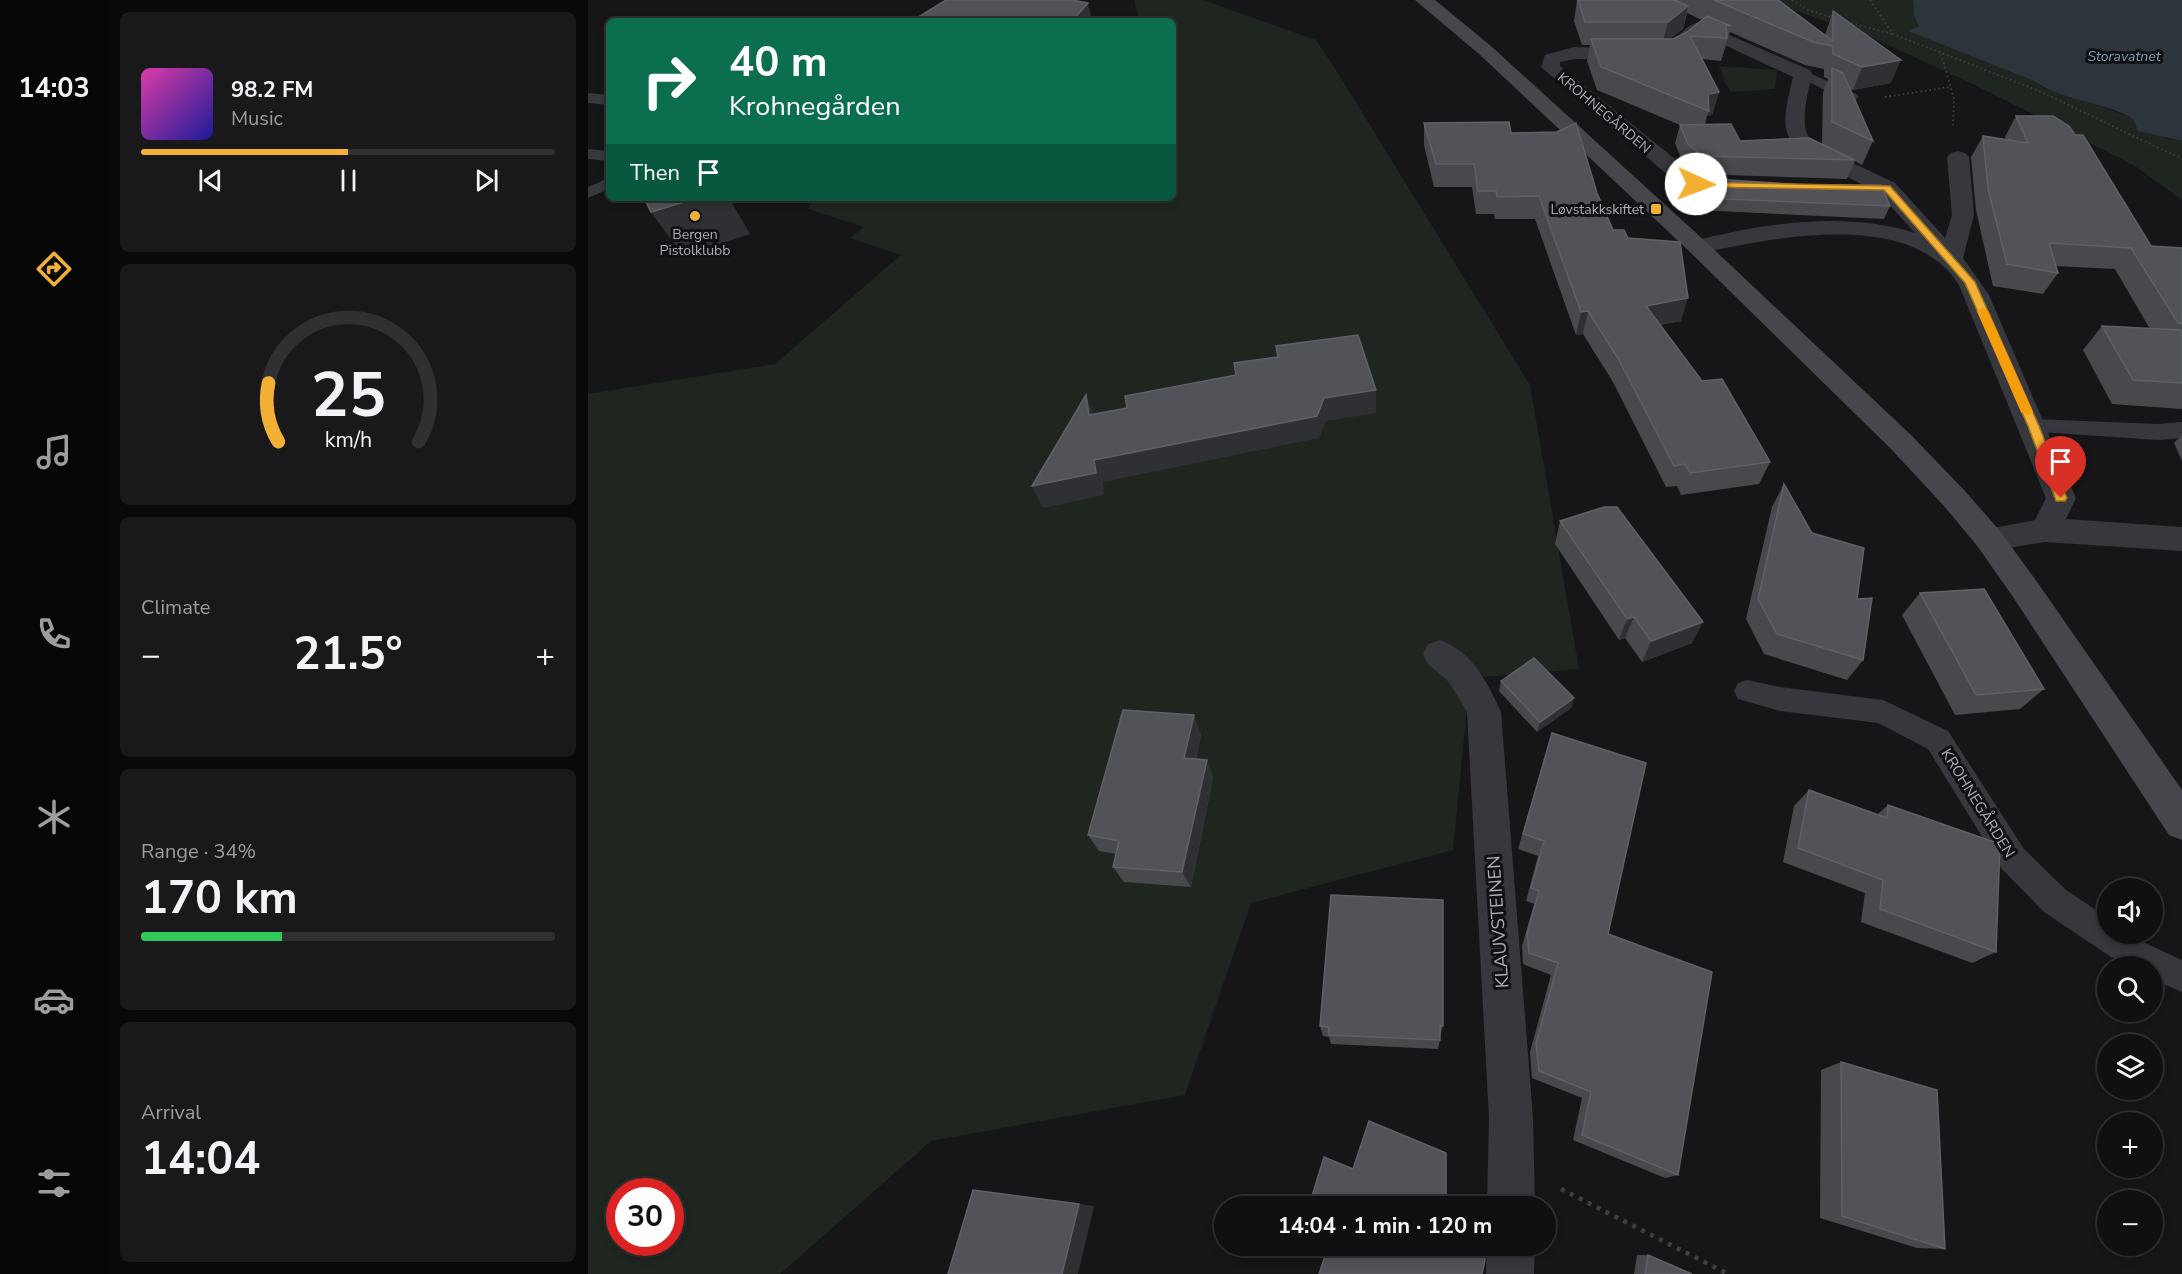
<!DOCTYPE html>
<html lang="en">
<head>
<meta charset="utf-8">
<style>
	:root { --surface:#101012; --page:#19191b; --text:#f1f3f6; --muted:#9c9d9f; --line:#303032; --accent:#f2b134 }
	body { margin:0; font-family:"Nunito Sans",sans-serif; background:var(--page); color:var(--text); height:100vh; display:flex; flex-direction:column; font-size:22px; white-space:nowrap }
	* { box-sizing:border-box; margin:0 }
	p { font-size:20px; color:var(--muted) }
	.icon { flex:none; width:33px; height:33px; fill:none; stroke:currentColor; stroke-width:2; stroke-linecap:round; stroke-linejoin:round }
	.map { position:relative; flex:1; overflow:hidden }
	.details { display:flex; flex-direction:column; gap:12px; padding:12px; background:#09090a; width:480px }
	.details>* { flex:none }
	.guide { position:absolute; left:18px; top:18px; width:570px; height:183px; border-radius:9px; box-shadow:0 3px 9px #0003,0 0 0 2px var(--line); background:#0b6e4f; color:#fff; overflow:hidden }
	.buttons { position:absolute; left:1509px; top:878px; display:grid; gap:12px }
	.buttons a { display:grid; place-items:center; width:66px; height:66px; border-radius:50%; background:var(--surface); box-shadow:0 3px 9px #0003,0 0 0 2px var(--line); font-size:30px }
	.speed { position:absolute; left:18px; top:1178px; display:flex; gap:12px; font-size:30px; font-weight:700; text-align:center }
	.speed>* { display:grid; place-content:center; width:78px; height:78px; border-radius:50%; background:var(--surface); box-shadow:0 3px 9px #0003,0 0 0 2px var(--line); line-height:1 }
	.speed .limit { border:9px solid #d22; background:#fff; color:#111 }
	.pin { position:absolute; display:grid; place-items:center; width:51px; height:51px; color:#fff; margin:-62px -26px; border-radius:50% 50% 50% 0; rotate:-45deg; box-shadow:0 0 6px #0007 }
	.pin .icon { rotate:45deg }
	.me { position:absolute; width:66px; margin:-33px; rotate:92deg; stroke-linejoin:round; filter:drop-shadow(0 0 4px #0008) }
	.turn { display:flex; align-items:center; gap:21px; height:126px; padding:0 24px; font-size:27px }
	.turn .icon { width:78px; height:78px; stroke-width:2.5 }
	.turn b { display:block; font-size:42px; line-height:51px }
	.then { display:flex; align-items:center; height:57px; padding:0 24px; background:#0003; gap:12px; font-size:22px }
	.big { font-size:45px; font-weight:700; line-height:1.1 }
	.details .widget { flex:1; display:flex; flex-direction:column; justify-content:center; gap:9px; min-width:0; padding:0 21px; border-radius:9px; background:var(--page) }
	.details .dial { align-items:center; gap:0 }
	.dial svg { height:156px; overflow:visible; fill:none; stroke:var(--line); stroke-width:7; stroke-linecap:round; text-anchor:middle }
	.dial text { fill:var(--text); stroke:none }
	.song { display:flex; align-items:center; gap:18px }
	.cover { width:72px; height:72px; border-radius:9px; background:linear-gradient(135deg,hsl(320 70% 55%),hsl(240 70% 35%)) }
	.played { height:6px; border-radius:3px; background:linear-gradient(90deg,var(--accent) 50%,var(--line) 50%) }
	.keys { display:flex; justify-content:space-around; direction:ltr }
	.heat { display:flex; justify-content:space-between; align-items:center; font-size:33px; direction:ltr }
	.charge { height:9px; border-radius:4px; background:linear-gradient(90deg,#34c759 34%,var(--line) 0) }
	.trip { position:absolute; left:626px; top:1196px; width:342px; height:60px; border-radius:30px; background:var(--surface); box-shadow:0 3px 9px #0003,0 0 0 2px var(--line); font-weight:700; line-height:60px; text-align:center }
	main { display:flex; flex:1; min-height:0 }
	.dock { display:flex; flex-direction:column; width:108px; justify-content:space-around; align-items:center; background:#060607; color:var(--muted) }
	.dock .icon { width:42px; height:42px }
	.dock .selected { color:var(--accent) }
	.dock b { font-size:27px; color:var(--text) }
	.map>svg:first-child { display:block }
	.green { fill:#1e261f; fill-rule:evenodd }
	.water { fill:#2c353c }
	.lines { fill:none; stroke-linecap:round; stroke-linejoin:round }
	.path-far1 { stroke:#3d3f44; stroke-width:2; stroke-dasharray:1.5 3; stroke-linecap:butt }
	.path { stroke:#3d3f44; stroke-width:4.5; stroke-dasharray:4 6; stroke-linecap:butt }
	.service { fill:#37383d; fill-rule:evenodd }
	.minor { fill:#37383d; fill-rule:evenodd }
	.secondary { fill:#45474d; fill-rule:evenodd }
	.wall { fill:#47494d; fill-rule:evenodd }
	.shaded-wall { fill:#2f3033 }
	.building { fill:#525359; stroke:#5f6168; stroke-width:1.5 }
	.route { fill:#f2b134; stroke:#9d7322; stroke-width:1.5 }
	.slow { fill:#f59e0b }
	.poi-dot { fill:#f2b134; stroke:#111113; stroke-width:2 }
	.labels { text-anchor:middle; dominant-baseline:central; stroke-width:6; stroke-linejoin:round; paint-order:stroke }
	.far-water-label { font-size:14px; font-style:italic; fill:#7f9bb3; stroke:#111113 }
	.far-street-label { font-size:14px; fill:#a8adb8; stroke:#111113 }
	.far-poi-label { font-size:14px; fill:#a8adb8; stroke:#111113; text-anchor:end }
	.street-label { font-size:15px; fill:#a8adb8; stroke:#111113 }
	.near-street-label { font-size:18px; fill:#a8adb8; stroke:#111113 }
</style>
</head>
<body>
<main>
<nav class="dock">
<b>14:03</b>
<svg class="icon selected" aria-label="directions" viewBox="0 0 24 24"><path d="M12 3l9 9-9 9-9-9zM9 14v-3h6M13 9l2 2-2 2"/></svg>
<svg class="icon" aria-label="music" viewBox="0 0 24 24"><path d="M9 18V5l10-2v13"/><circle cx="6" cy="18" r="3"/><circle cx="16" cy="16" r="3"/></svg>
<svg class="icon" aria-label="phone" viewBox="0 0 24 24"><path d="M5 4h4l2 5-3 2q2 4 5 5l2-3 5 2v4C11 20 4 13 5 4z"/></svg>
<svg class="icon" aria-label="climate" viewBox="0 0 24 24"><path d="M12 3v18M4 7l16 10M4 17L20 7"/></svg>
<svg class="icon" aria-label="car" viewBox="0 0 24 24"><path d="M5 17H2v-5l4-1 3-4h7l3 4 3 1v5h-3M9 17h6M6 11h13"/><circle cx="7" cy="17" r="2"/><circle cx="17" cy="17" r="2"/></svg>
<svg class="icon" aria-label="filters" viewBox="0 0 24 24"><path d="M4 7h16M4 17h16"/><circle cx="9" cy="7" r="2"/><circle cx="15" cy="17" r="2"/></svg>
</nav>
<section class="details">
<div class="widget">
<div class="song"><i class="cover"></i><div><b>98.2 FM</b><p>Music</p></div></div>
<div class="played"></div>
<div class="keys"><svg class="icon" aria-label="previous" viewBox="0 0 24 24"><path d="M18 5L8 12l10 7zM5 5v14"/></svg><svg class="icon" aria-label="pause" viewBox="0 0 24 24"><path d="M8 5v14M16 5v14"/></svg><svg class="icon" aria-label="next" viewBox="0 0 24 24"><path d="M6 5l10 7-10 7zM19 5v14"/></svg></div>
</div>
<div class="widget dial"><svg viewBox="0 0 100 80">
<path d="M14 69A42 42 0 1 1 86 69"/>
<path d="M14 69A42 42 0 0 1 9 39" stroke="#f2b134"/>
<text x="50" y="56" font-size="32" font-weight="700">25</text>
<text x="50" y="72" font-size="11">km/h</text>
</svg></div>
<div class="widget"><p>Climate</p>
<div class="heat"><a>−</a><b class="big">21.5°</b><a>+</a></div>
</div>
<div class="widget"><p>Range · 34%</p><b class="big">170 km</b><div class="charge"></div></div>
<div class="widget"><p>Arrival</p><b class="big">14:04</b></div>
</section>
<div class="map">
<svg width="1594" height="1274" viewBox="0 0 1594 1274">
	<rect width="100%" height="100%" fill="#161618"/>
	<g class="green">
		<path d="M546,0H615L728,40L748,70L942,385L991,669L882,678L865,850L663,903L597,1095L343,1141L192,1274H0V394L187,364L313,255L262,238L276,227L220,209L226,198H585V21H552ZM32,1191H82V1242H32Z"/>
		<path d="M1178,0H1325L1326,16L1331,26L1321,31L1446,81L1458,89L1491,98L1542,117L1549,125L1579,139L1594,141V200L1547,166L1387,85L1287,39Z"/>
		<path d="M1131,66L1189,70L1187,89L1143,92L1137,83Z"/>
	</g>
	<path class="water" d="M1325,0H1594V141L1549,131C1549,125 1546,119 1540,116C1512,102 1471,99 1446,81L1320,31L1331,26L1326,16Z"/>
	<g class="lines">
		<g class="path-far1">
			<path d="M1204,0L1220,10L1246,18"/>
			<path d="M1282,0L1305,34L1451,91L1594,159"/>
			<path d="M1259,22L1304,34"/>
			<path d="M1353,54L1366,99L1365,127"/>
			<path d="M1297,97L1362,87"/>
		</g>
		<path class="path" d="M973,1189L1140,1274"/>
		<g class="service">
			<path d="M1215,70L1268,94L1271,97L1263,102L1258,100L1210,77L1208,74L1210,71Z"/>
			<path d="M0,93L21,95V105L0,103Z"/>
			<path d="M0,149L21,151V161L0,159Z"/>
			<path d="M21,178V189L0,198V187Z"/>
			<path d="M1445,419L1570,424L1594,422V438L1570,440L1437,431L1434,426L1437,421Z"/>
			<path d="M1159,680L1192,687L1295,700L1360,731L1436,849L1478,890L1520,918V933H1542L1557,943L1594,960V992L1564,979V966L1535,965L1456,912L1414,869L1340,749L1290,723L1192,711L1150,699L1146,691L1150,683Z"/>
		</g>
		<g class="minor">
			<path d="M1111,22L1222,70L1224,74C1220,96 1208,128 1227,145L1307,183L1357,238L1364,215L1359,157L1363,153L1370,151L1377,153L1381,157L1386,215L1375,258L1401,295L1488,498L1478,519L1594,527V551L1457,542L1401,551L1390,547L1386,539L1390,531L1447,520L1458,498L1371,285C1323,208 1183,238 1110,254L1102,252L1098,247L1102,242C1173,224 1256,210 1327,233L1291,193L1213,153C1188,132 1199,104 1205,77L1113,34L1106,40H1094L1091,36C1096,29 1103,24 1111,22Z"/>
			<path d="M986,47L1052,49L1054,53L1052,57L1045,59H987L972,62V66L1108,176L1158,181L1161,186L1158,191L1150,193L1094,187L953,67L957,55Z"/>
			<path d="M852,640C885,652 899,682 913,712L945,1118L947,1206H899L901,1118L879,712L861,682L840,664L835,654L840,644Z"/>
			<path d="M899,1245H947L946,1274H898Z"/>
		</g>
		<path class="secondary" d="M827,0H847L903,46L1118,242L1323,435L1376,490L1412,531L1447,579L1594,790V840L1581,835L1425,597L1390,547L1356,506L1303,449L1102,252L891,54Z"/>
	</g>
	<g class="wall">
		<path d="M989,0H1190L1237,35L1245,11L1303,83L1265,90L1262,89L1285,141L1274,165L1267,161L1259,179L1109,174L1095,163L1087,143L1092,125L1009,90L999,61L1002,45H994L986,21ZM1099,13L1114,20L1099,32L1085,39H1082L1095,29ZM1142,32L1217,65L1236,69V77L1240,79L1235,92L1234,145L1152,141L1117,124L1119,116L1124,115L1131,92L1114,59L1133,61Z"/>
		<path d="M1428,116L1563,246L1594,248V409L1524,404L1495,350L1514,326L1562,329L1527,269L1467,266L1470,273L1455,294L1405,286L1388,210L1383,157L1395,136L1418,140L1417,137Z"/>
		<path d="M836,123L923,133L1009,193L1025,230L1040,238L1093,321L1072,325L1114,381L1182,462L1171,484L1093,495L1089,486L1078,487L1025,382L995,334L988,335L947,219H907L906,214H888L884,187H846L836,145Z"/>
		<path d="M1108,178L1302,206L1296,219L1109,210L1105,190Z"/>
		<path d="M1594,435V461L1586,443Z"/>
		<path d="M1196,484L1224,533L1269,599L1275,660L1259,680L1176,654L1158,619L1184,507Z"/>
		<path d="M972,521L1104,643L1054,662L1037,638L1031,640L967,544Z"/>
		<path d="M1332,593L1456,689L1432,709L1367,715L1314,615Z"/>
		<path d="M913,681L986,698L983,708L949,732L911,691Z"/>
		<path d="M964,733L1020,934L1090,1175L1077,1178L985,1140L994,1098L944,1078L942,1052L963,975L935,964L934,946L946,904L938,901L950,856L930,849Z"/>
		<path d="M613,734L608,759L619,760L625,778L603,887L536,882L525,867L528,854L511,851L500,835Z"/>
		<path d="M1221,790L1289,815L1300,805L1408,952L1384,963L1273,922L1277,893L1195,862L1206,806Z"/>
		<path d="M732,1026H855L852,1036V1040L850,1049L743,1044L741,1037L735,1036Z"/>
		<path d="M1253,1062L1357,1249L1329,1248L1232,1218L1233,1070Z"/>
		<path d="M1049,1255H1060L1104,1274H1046Z"/>
	</g>
	<g class="shaded-wall">
		<path d="M500,3L504,21H484Z"/>
		<path d="M1100,6L1095,29L1074,45L1080,22Z"/>
		<path d="M1313,60L1303,83L1265,90L1274,67Z"/>
		<path d="M1131,92L1124,115L1119,116L1121,111L1120,94Z"/>
		<path d="M109,198H141L162,234L95,256L63,212Z"/>
		<path d="M1100,298L1093,321L1052,328L1058,306Z"/>
		<path d="M1000,311L995,334L988,335L993,312Z"/>
		<path d="M788,390V413L738,421L731,438L515,482L516,495L455,508L444,486L506,460L736,398Z"/>
		<path d="M498,395L506,417L501,415Z"/>
		<path d="M1046,617L1037,638L1031,640L1039,619Z"/>
		<path d="M1115,622L1104,643L1054,662L1063,641Z"/>
		<path d="M986,698L983,708L949,732L952,722Z"/>
		<path d="M606,715L613,734L604,776L596,758Z"/>
		<path d="M619,760L625,778L603,887L594,872Z"/>
		<path d="M491,1204L506,1206L490,1274H474Z"/>
	</g>
	<g class="building">
		<path d="M358,0H484L500,3L484,21H324Z"/>
		<path d="M990,0H1087L1100,6L1080,22H997Z"/>
		<path d="M1126,0H1190L1245,41V11L1313,60L1274,67L1245,54V46L1225,42Z"/>
		<path d="M1119,16L1143,26L1138,25L1139,38L1102,36L1131,92L1120,94L1121,111L1013,67L1003,39H1085L1099,32Z"/>
		<path d="M1244,68L1255,73L1285,141L1244,122Z"/>
		<path d="M1428,116H1465L1481,126L1487,135H1495L1563,246L1594,248V324L1590,323L1543,248L1461,243L1470,273L1419,264L1400,189L1395,136L1440,143Z"/>
		<path d="M921,122L923,133L969,132L988,123L1009,193L1025,230H1036L1040,238L1092,242L1100,298L1058,306L1114,381L1134,379L1182,462L1102,473L1097,464L1086,466L1031,360L1000,311L993,312L951,196L909,197L908,191H890L886,164H848L836,123Z"/>
		<path d="M1143,124L1152,141L1221,138L1267,160L1114,156L1100,144L1092,125Z"/>
		<path d="M1108,178L1218,185H1293L1302,206L1113,198Z"/>
		<path d="M56,198H109L63,212Z"/>
		<path d="M1514,326L1592,330L1594,333V383L1545,380Z"/>
		<path d="M770,335L788,390L736,398L729,416L506,460L508,473L444,486L498,395L501,415L539,408L537,396L648,375L646,363L690,357L688,346Z"/>
		<path d="M1196,484L1224,533L1276,548L1269,599L1284,598L1275,660L1189,634L1170,599Z"/>
		<path d="M1016,507H1029L1115,622L1063,641L1046,617L1039,619L972,521Z"/>
		<path d="M1396,589L1456,689L1388,695L1332,593Z"/>
		<path d="M946,658L986,698L952,722L913,681Z"/>
		<path d="M535,710L606,715L596,758L619,760L594,872L525,867L531,841L500,835Z"/>
		<path d="M964,733L1058,763L1020,934L1124,972L1090,1175L994,1135L1003,1092L951,1071L948,1043L970,963L941,953L939,934L951,891L943,888L956,841L935,834Z"/>
		<path d="M1221,790L1299,818L1300,805L1412,844L1408,952L1292,909L1295,880L1210,848Z"/>
		<path d="M743,895L855,900V1026H852V1040L741,1035V1027L732,1026Z"/>
		<path d="M1253,1062L1349,1090L1357,1249L1254,1216Z"/>
		<path d="M781,1121L858,1153V1204L872,1206H721L736,1157L765,1169Z"/>
		<path d="M385,1190L491,1204L474,1274H360Z"/>
		<path d="M722,1245H895L897,1260L894,1274H731L738,1253Z"/>
		<path d="M1060,1255L1104,1274H1057Z"/>
	</g>
	<path class="route" d="M1105,182L1302,186L1387,282L1451,426L1479,498L1477,501H1468L1467,498L1440,426L1377,283L1296,190L1108,187L1105,186Z"/>
	<path class="slow" d="M1395,308L1400,311L1445,412L1443,414L1439,415L1433,412L1389,311Z"/>
	<g class="poi-dot">
		<rect x="1062" y="203" width="12" height="12" rx="3"/>
		<circle cx="107" cy="216" r="6"/>
	</g>
	<g class="labels">
		<g class="far-water-label">
			<text x="1536" y="56">Storavatnet</text>
		</g>
		<g class="far-street-label">
			<text transform="translate(1016 113) rotate(40)">KROHNEGÅRDEN</text>
		</g>
		<g class="far-poi-label">
			<text x="1056" y="209">Løvstakkskiftet</text>
			<text x="107" y="234" text-anchor="middle">Bergen<tspan x="107" dy="16">Pistolklubb</tspan></text>
		</g>
		<g class="street-label">
			<text transform="translate(1390 803) rotate(58)">KROHNEGÅRDEN</text>
		</g>
		<g class="near-street-label">
			<text transform="translate(910 922) rotate(-94)">KLAUVSTEINEN</text>
		</g>
	</g>
</svg>
<div class="buttons">
<a><svg class="icon" aria-label="sound" viewBox="0 0 24 24"><path d="M4 9h4l5-4v14l-5-4H4zM17 9q2 3 0 6"/></svg></a>
<a><svg class="icon" aria-label="search" viewBox="0 0 24 24"><circle cx="10" cy="10" r="6"/><path d="M15 15l6 6"/></svg></a>
<a><svg class="icon" aria-label="layers" viewBox="0 0 24 24"><path d="M12 4l9 5-9 5-9-5zM3 14l9 5 9-5"/></svg></a>
<a>+</a>
<a>−</a>
</div>
<div class="speed"><div class="limit">30</div></div>
<div class="pin" style="left:1473px;top:498px;background:#d93025"><svg class="icon" aria-label="arrive" viewBox="0 0 24 24"><path d="M6 21V4h12l-3 4 3 4H6"/></svg></div>
<svg class="me" style="left:1108px;top:184px" viewBox="-20 -20 40 40"><circle r="19" fill="#fff"/><path d="M0-13L10 11 0 6-10 11z" fill="#f2b134"/></svg>
<div class="trip">14:04 · 1 min · 120 m</div>
<div class="guide">
<div class="turn"><svg class="icon" aria-label="right" viewBox="0 0 24 24"><path d="M7 20v-9h11M14 6l5 5-5 5"/></svg><div><b>40 m</b>Krohnegården</div></div>
<div class="then">Then<svg class="icon" aria-label="arrive" viewBox="0 0 24 24"><path d="M6 21V4h12l-3 4 3 4H6"/></svg></div>
</div>
</div>
</main>
</body>
</html>
